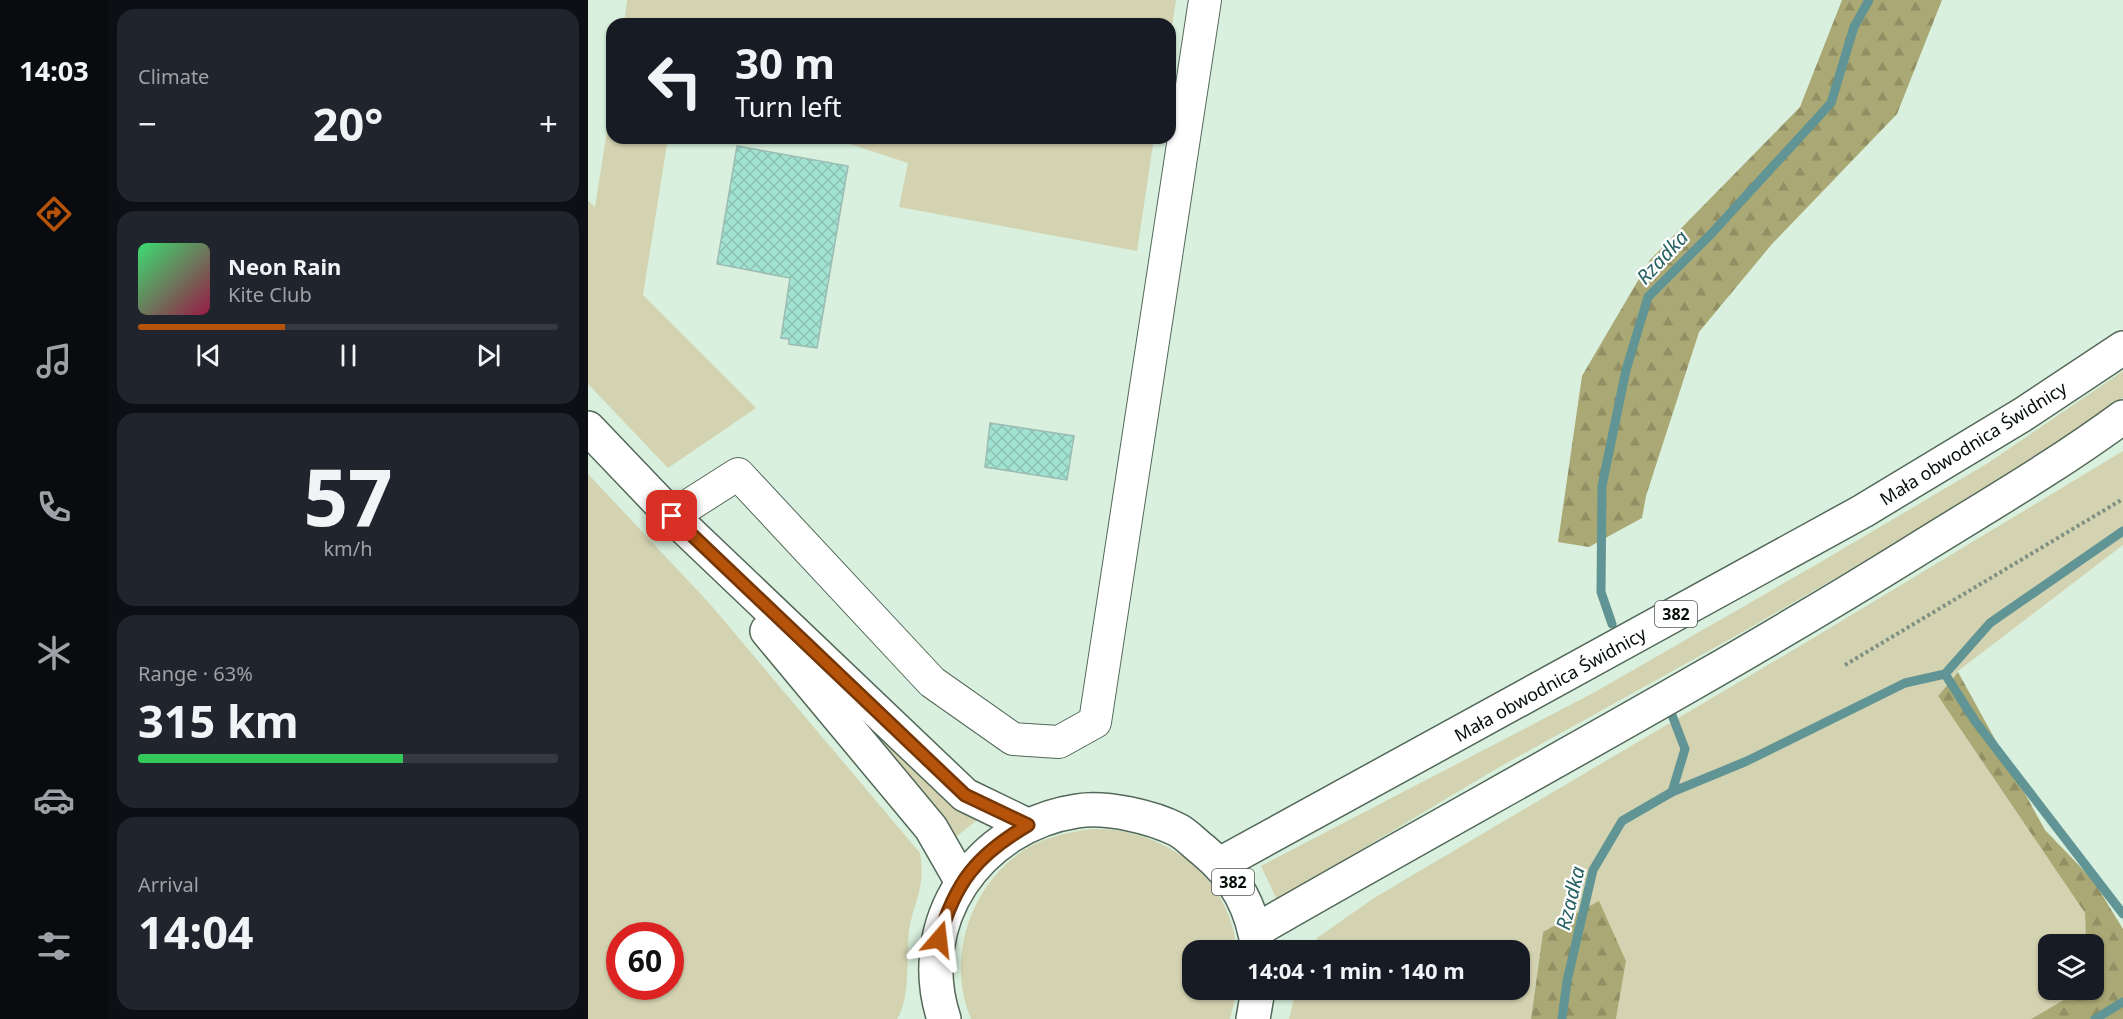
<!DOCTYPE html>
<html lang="en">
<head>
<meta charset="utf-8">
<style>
	:root { --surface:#171b24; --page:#20242c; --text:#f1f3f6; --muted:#9ea1a6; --line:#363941; --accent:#b45309 }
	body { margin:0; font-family:"Noto Sans",sans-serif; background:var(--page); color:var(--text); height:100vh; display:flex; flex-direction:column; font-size:22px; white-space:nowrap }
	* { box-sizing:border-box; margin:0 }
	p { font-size:20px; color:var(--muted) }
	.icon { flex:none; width:33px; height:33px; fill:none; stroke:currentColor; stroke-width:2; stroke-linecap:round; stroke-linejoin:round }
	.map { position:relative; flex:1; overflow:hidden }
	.panel { display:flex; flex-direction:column; gap:9px; padding:9px; background:#0d0f14; width:480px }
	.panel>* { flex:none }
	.guide { position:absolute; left:18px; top:18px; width:570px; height:126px; border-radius:18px; box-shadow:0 2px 4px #0004; background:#171b24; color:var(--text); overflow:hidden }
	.controls { position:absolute; left:1450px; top:934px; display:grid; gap:12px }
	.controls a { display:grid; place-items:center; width:66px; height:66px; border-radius:12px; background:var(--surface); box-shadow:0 2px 4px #0004; font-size:30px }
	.speed { position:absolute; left:18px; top:922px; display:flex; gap:12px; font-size:30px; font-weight:700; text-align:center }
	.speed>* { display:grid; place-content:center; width:78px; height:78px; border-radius:50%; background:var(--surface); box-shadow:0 2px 4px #0004; line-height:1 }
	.speed .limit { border:9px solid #d22; background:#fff; color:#111 }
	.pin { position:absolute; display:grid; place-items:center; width:51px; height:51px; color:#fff; margin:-26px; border-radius:12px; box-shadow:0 3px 9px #0006 }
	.me { position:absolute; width:66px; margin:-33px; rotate:17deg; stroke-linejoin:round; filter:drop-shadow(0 0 4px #0008) }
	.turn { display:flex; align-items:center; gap:21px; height:126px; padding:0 30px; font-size:27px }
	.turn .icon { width:78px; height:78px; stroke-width:2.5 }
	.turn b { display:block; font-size:42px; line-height:51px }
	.big { font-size:45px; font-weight:700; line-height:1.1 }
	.panel .tile { flex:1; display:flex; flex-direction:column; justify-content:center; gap:9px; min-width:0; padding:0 21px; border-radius:18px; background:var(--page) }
	.panel .dial { align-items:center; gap:0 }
	.dial b { font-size:78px; line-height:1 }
	.song { display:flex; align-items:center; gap:18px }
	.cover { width:72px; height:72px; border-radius:9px; background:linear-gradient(135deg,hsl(140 70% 55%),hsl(340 70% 35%)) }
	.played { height:6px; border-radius:3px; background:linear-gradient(90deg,var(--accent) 35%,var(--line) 35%) }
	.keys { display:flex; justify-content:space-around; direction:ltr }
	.heat { display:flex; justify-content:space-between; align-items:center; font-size:33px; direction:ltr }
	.charge { height:9px; border-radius:4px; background:linear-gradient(90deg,#34c759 63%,var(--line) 0) }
	.trip { position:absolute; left:594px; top:940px; width:348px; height:60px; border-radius:18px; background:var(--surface); box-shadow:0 2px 4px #0004; font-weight:700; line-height:60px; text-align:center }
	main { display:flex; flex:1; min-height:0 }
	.dock { display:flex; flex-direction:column; width:108px; justify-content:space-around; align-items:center; background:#090b0e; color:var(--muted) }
	.dock .icon { width:42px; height:42px }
	.dock .selected { color:var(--accent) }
	.dock b { font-size:27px; color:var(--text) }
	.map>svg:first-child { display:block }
	.green { fill:#d4d3b1; fill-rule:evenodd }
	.forest { fill:url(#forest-firs) }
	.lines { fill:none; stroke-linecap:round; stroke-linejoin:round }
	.stream { stroke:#619494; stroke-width:9 }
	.building { fill:url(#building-cross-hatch); stroke:#9dbbb2; stroke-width:1.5 }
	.minor-casing { stroke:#536858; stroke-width:34 }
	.tertiary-casing { stroke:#536858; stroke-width:36 }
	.primary-casing { stroke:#536858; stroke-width:36 }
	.path { stroke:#7f9083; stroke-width:4; stroke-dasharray:3 3; stroke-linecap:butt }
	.minor { stroke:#fff; stroke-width:32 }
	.tertiary { stroke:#fff; stroke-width:33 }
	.primary { stroke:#fff; stroke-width:33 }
	.route-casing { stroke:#753606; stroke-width:15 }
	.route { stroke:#b45309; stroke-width:10 }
	.labels { text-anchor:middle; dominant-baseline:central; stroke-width:4.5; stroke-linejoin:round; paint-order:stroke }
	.shield { fill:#fff; stroke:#515753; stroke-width:1.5 }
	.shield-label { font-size:16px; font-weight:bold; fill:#070f09 }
	.street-label { font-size:18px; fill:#070f09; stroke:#fff }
	.water-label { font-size:20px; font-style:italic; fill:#276163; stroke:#fff }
</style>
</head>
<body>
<main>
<nav class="dock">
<b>14:03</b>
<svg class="icon selected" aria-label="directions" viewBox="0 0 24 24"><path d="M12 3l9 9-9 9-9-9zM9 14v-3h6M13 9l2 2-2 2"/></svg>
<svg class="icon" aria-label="music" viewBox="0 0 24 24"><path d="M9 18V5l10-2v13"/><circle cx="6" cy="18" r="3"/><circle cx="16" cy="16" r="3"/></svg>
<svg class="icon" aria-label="phone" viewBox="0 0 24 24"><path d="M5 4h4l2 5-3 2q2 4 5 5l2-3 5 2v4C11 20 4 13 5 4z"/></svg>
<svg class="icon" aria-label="climate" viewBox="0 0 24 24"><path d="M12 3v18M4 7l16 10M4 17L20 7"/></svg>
<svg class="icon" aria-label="car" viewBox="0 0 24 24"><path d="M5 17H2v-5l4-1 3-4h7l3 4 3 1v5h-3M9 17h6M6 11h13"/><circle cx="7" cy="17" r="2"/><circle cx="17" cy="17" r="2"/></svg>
<svg class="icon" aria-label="filters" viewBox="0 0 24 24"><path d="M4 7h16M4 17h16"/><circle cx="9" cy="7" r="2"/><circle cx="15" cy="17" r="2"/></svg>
</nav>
<section class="panel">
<div class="tile"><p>Climate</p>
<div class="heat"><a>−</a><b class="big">20°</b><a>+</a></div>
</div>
<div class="tile">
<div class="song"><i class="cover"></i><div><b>Neon Rain</b><p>Kite Club</p></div></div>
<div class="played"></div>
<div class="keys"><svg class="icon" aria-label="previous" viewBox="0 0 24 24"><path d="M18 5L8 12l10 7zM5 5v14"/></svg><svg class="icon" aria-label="pause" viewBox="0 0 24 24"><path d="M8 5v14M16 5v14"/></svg><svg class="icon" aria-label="next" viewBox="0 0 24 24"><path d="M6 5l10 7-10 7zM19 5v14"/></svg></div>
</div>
<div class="tile dial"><b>57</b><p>km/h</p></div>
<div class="tile"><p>Range · 63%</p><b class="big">315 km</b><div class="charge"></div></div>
<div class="tile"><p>Arrival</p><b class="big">14:04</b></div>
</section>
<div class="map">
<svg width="1535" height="1019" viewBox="0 0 1535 1019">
	<defs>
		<pattern id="forest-firs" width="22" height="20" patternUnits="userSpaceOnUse" patternTransform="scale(1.5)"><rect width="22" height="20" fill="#aaa874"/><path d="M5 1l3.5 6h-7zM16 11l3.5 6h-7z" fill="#918f63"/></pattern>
		<pattern id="building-cross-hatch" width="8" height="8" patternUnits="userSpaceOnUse" patternTransform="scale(1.5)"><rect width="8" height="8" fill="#a2e2d1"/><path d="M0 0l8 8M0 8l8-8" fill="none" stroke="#8ac1b2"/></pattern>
	</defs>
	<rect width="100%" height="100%" fill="#d8f0dd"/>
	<g class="green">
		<path d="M39,0H588L582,40V24H36Z"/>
		<path d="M24,99V138H80L55,295L168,408L80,468L0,384V201L7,207Z"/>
		<path d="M244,138H566L549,251L311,207L320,163Z"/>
		<path d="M1535,371V398L1361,512L1153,633L908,769L689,900L673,866L1007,692L1231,563L1400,463Z"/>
		<path d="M1535,451V545L1370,671L1350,696L1497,913L1498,945H1461V990H1493L1443,1019H1028L1038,961L955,932L943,1019H701L708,990H932V951H723L729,938L786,898L1207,649Z"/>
		<path d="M0,474L122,604L332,853C338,889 326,900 321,931C318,957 323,998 309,1019H0ZM32,936H82V987H32Z"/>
		<path d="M246,685L352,790L389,820L363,841Z"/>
		<path d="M503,829C575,827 643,876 649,951H604V990H649L642,1019H383C358,960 381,888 433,852C453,838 479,832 503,829Z"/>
	</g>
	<g class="forest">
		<path d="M1254,0H1354L1309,114L1184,244L1111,332L1058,496L1054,518L1001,547L970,542L994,376L1062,260L1212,107Z"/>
		<path d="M1370,672L1457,830L1505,880L1535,929V1019H1443L1493,990H1506V945H1498L1497,913L1350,696Z"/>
		<path d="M1011,901L1038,961L1028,1019H943L955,932Z"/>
	</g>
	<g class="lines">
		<g class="stream">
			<path d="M1024,624L1013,592L1014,486L1038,370L1060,297L1123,234L1243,103L1266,27L1281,0"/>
			<path d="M1357,674L1387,721L1535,914"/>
			<path d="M1084,792L1097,749L1084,715"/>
			<path d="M974,1019L979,981L1005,870L1034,821L1084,792L1159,761L1317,683L1357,674L1402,623L1535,531"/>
			<path d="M1507,1019L1535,1002"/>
		</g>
	</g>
	<g class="building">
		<path d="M149,146L260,166L229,348L201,344V339L193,338L202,278L129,264Z"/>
		<path d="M402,423L486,436L479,480L397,467Z"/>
	</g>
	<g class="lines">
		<defs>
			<path id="minor" d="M84,516L150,474L344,682L425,739L471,742L507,722L617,0"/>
			<g id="tertiary">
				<path d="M0,428L84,516L377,795L439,825"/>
				<path d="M179,631L343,828L374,882"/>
			</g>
			<g id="primary">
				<path d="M632,864L1275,511L1434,415L1535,348"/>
				<path d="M667,931C885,805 1108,687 1322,554C1394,509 1467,467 1535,417"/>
				<path d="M356,1019C324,922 390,826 489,811C518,806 564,817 590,830C599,835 607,844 615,850C648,877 665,909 670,951"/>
				<path d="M665,1019L670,990"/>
			</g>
		</defs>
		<use href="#minor" class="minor-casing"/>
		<use href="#tertiary" class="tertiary-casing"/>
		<use href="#primary" class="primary-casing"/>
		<path class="path" d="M1257,665L1535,499"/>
		<use href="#minor" class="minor"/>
		<use href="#tertiary" class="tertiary"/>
		<use href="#primary" class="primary"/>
	</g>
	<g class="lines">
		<defs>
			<path id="route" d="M84,516L377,795L440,825C389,855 367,882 351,939"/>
		</defs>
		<use href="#route" class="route-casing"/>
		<use href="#route" class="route"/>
	</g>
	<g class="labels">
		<g class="shield">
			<rect x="1067" y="601" width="42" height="26" rx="4.5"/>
			<rect x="624" y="869" width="42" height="26" rx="4.5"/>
		</g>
		<g class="shield-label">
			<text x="1088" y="614">382</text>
			<text x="645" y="882">382</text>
		</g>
		<g class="street-label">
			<text transform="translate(1385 443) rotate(-32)">Mała obwodnica Świdnicy</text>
			<text transform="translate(962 684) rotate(-29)">Mała obwodnica Świdnicy</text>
		</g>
		<g class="water-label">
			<text transform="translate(1074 257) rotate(-47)">Rzadka</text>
			<text transform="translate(982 898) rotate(-76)">Rzadka</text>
		</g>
	</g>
</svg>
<div class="controls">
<a><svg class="icon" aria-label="layers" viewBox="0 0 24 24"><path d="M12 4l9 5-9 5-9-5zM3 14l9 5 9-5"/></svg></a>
</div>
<div class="speed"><div class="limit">60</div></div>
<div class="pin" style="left:84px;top:516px;background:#d93025"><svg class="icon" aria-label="arrive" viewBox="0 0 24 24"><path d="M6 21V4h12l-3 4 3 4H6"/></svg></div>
<svg class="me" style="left:351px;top:939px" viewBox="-20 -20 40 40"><path d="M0-17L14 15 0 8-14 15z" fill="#b45309" stroke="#fff" stroke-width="4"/></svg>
<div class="trip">14:04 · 1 min · 140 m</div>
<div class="guide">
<div class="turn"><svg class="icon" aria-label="left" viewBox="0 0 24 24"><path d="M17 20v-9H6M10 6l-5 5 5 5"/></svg><div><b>30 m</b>Turn left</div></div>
</div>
</div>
</main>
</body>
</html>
